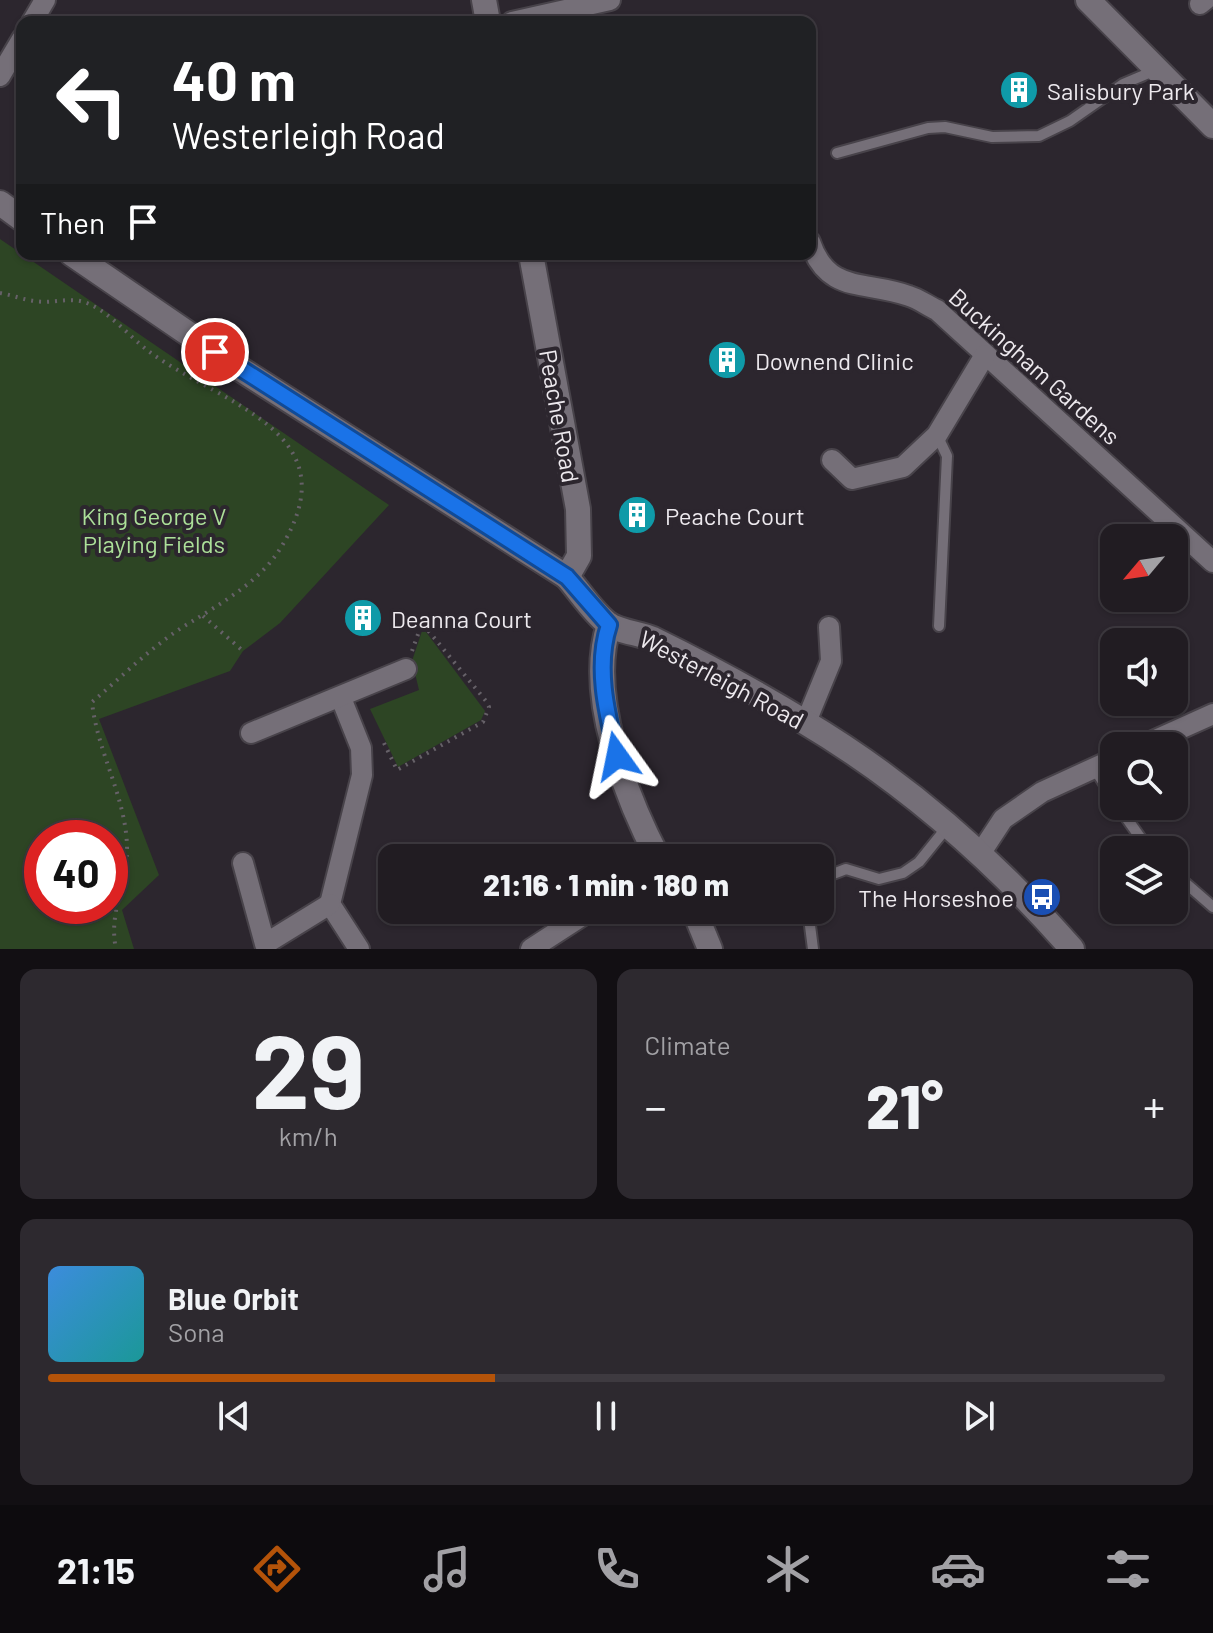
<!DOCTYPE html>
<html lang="en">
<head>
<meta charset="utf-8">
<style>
	:root { --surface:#211c22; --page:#2d292f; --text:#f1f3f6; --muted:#a2a1a5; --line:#3e3a40; --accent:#b45309 }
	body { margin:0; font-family:Barlow,sans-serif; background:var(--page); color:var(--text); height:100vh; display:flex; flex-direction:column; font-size:30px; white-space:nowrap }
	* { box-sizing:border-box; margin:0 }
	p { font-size:26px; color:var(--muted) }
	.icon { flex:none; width:44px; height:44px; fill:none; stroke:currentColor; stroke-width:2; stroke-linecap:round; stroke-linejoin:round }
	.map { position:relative; height:949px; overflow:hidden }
	.details { display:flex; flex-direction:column; gap:20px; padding:20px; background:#120f13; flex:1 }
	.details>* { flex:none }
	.guide { position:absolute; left:16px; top:16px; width:800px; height:244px; border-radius:16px; box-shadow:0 2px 6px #0004,0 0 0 2px var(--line); background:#202124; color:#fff; overflow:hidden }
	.needle { width:52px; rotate:241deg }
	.fabs { position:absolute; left:1100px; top:524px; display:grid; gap:16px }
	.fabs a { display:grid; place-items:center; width:88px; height:88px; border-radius:16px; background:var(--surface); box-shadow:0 2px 6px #0004,0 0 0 2px var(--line); font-size:40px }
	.speed { position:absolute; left:24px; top:820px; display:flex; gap:16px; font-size:40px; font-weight:700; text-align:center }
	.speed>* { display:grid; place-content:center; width:104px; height:104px; border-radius:50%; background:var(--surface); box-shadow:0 2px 6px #0004,0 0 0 2px var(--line); line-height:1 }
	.speed .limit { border:12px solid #d22; background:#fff; color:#111 }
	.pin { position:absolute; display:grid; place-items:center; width:68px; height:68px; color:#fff; margin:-34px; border:4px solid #fff; border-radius:50%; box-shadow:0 2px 8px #0007 }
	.me { position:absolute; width:88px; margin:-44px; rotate:348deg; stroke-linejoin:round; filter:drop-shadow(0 0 6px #0008) }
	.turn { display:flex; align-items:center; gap:28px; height:168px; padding:0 24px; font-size:36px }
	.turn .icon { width:104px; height:104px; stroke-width:2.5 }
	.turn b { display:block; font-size:56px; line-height:68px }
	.then { display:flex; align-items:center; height:76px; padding:0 24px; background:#0003; gap:16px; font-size:30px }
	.big { font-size:60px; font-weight:800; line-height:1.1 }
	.details .widget { flex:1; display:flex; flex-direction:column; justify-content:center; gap:12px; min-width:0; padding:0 28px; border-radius:16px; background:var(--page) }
	.details .dial { align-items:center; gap:0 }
	.dial b { font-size:104px; line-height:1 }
	.song { display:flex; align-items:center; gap:24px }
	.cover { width:96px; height:96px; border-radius:12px; background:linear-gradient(135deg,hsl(210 70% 55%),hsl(180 70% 35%)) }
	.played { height:8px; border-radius:4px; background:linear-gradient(90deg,var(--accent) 40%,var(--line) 40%) }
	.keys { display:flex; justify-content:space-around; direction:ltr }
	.heat { display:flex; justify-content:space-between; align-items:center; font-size:44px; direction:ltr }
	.details .tiles { flex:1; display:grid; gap:20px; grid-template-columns:1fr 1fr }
	.widget:last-child { grid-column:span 2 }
	.trip { position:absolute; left:378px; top:844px; width:456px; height:80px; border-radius:16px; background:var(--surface); box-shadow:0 2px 6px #0004,0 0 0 2px var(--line); font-weight:800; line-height:80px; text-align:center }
	.tab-bar { display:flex; height:128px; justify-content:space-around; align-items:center; background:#0d0b0e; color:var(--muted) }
	.tab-bar .icon { width:56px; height:56px }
	.tab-bar .selected { color:var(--accent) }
	.tab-bar b { font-size:36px; color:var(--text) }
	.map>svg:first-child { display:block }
	.green { fill:#2d4524; fill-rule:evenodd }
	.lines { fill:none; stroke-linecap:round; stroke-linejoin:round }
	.service-casing { stroke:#48434a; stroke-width:14 }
	.minor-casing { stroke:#48434a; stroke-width:24 }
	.tertiary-casing { stroke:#48434a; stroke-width:28 }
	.path { stroke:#666168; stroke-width:4; stroke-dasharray:2 6; stroke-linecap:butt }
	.service { stroke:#756f78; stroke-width:10 }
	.minor { stroke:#756f78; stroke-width:20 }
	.tertiary { stroke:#756f78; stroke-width:24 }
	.route-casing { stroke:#114b97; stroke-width:20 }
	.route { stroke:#1a73e8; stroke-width:14 }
	.labels { text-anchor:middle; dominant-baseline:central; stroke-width:8; stroke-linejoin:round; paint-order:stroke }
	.poi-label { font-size:24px; fill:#ede9ee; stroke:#2c262e; text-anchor:start }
	.street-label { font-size:24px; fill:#ede9ee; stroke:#2c262e }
	.park-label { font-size:24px; fill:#ace099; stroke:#2c262e }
</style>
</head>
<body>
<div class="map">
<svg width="1213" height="949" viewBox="0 0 1213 949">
	<rect width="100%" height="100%" fill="#2c262e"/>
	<g class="green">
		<path d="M0,239L389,505L280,623L243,651L230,671L99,719L159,875L122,910L134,949H0ZM42,838H110V906H42Z"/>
		<path d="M423,628L485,711L481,720L398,767L370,709L419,690L412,661Z"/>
	</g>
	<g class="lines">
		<defs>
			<g id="service">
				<path d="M837,153L928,128L945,127L992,137L1039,136L1070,121L1123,84L1156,70"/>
				<path d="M937,435L947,456L939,626"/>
				<path d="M1094,768L1114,799"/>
				<path d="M1118,806L1149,850"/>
				<path d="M1174,873L1213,907"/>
				<path d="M820,879L846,869L879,879L903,873L919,862L948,826"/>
				<path d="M808,910L813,949"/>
			</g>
			<g id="minor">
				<path d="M1200,4L1205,0"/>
				<path d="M32,22L45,0"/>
				<path d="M512,22L610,0"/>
				<path d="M0,76L22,39"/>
				<path d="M810,242C828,295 866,280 909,296C919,299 928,306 937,310L1213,562"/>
				<path d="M832,460L852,479L903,467L937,435L985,355"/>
				<path d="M341,698L361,748L362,775L330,904L359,949"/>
				<path d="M806,722L831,661L829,627"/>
				<path d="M251,733L406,669"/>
				<path d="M1142,746L1213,714"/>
				<path d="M980,854L1003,819L1042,792L1114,759"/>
				<path d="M243,863L265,944L330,904"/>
				<path d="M531,949L591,910"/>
			</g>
			<g id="tertiary">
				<path d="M484,0L488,22"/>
				<path d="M1088,0L1213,126"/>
				<path d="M0,203L22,219"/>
				<path d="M72,254L237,367L567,577C580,592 592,611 607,623C618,632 640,633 653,639C704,664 754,691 803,721C904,781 995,861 1072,949"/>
				<path d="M531,254L578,509L579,556L567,577"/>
				<path d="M609,625C586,694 626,797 658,858"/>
				<path d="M694,910L710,949"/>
			</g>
		</defs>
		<use href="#service" class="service-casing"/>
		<use href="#minor" class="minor-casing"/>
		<use href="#tertiary" class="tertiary-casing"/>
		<g class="path">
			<path d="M0,293C12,295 24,300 35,301C51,304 68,297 84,302C110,311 129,337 151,353C225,406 353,433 280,549C260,581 222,603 191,622C155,643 124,675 92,702C97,751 125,795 127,845C128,882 108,912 116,949"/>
			<path d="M203,616L243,651"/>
			<path d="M384,743L397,770L483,722L489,707L486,701L422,623L412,651"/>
		</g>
		<use href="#service" class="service"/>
		<use href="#minor" class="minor"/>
		<use href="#tertiary" class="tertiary"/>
	</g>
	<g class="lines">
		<defs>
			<path id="route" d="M215,352L567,577L609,625C595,667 607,714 617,756"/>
		</defs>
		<use href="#route" class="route-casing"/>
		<use href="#route" class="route"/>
	</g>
	<defs>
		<symbol id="building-disc" viewBox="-11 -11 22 22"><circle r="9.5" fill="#0f9aa8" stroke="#2c262e"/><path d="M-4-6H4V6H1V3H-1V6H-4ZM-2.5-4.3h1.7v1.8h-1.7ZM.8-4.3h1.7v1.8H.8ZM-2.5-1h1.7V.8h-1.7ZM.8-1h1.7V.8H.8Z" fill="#fff"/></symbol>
		<symbol id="bus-disc" viewBox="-11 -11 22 22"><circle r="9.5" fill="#1a4fb4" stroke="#2c262e"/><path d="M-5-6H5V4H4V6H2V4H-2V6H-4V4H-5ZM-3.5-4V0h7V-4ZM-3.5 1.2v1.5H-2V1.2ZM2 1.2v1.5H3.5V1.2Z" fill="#fff"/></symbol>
	</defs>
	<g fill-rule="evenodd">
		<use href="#building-disc" x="997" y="68" width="44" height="44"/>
		<use href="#building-disc" x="705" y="338" width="44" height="44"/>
		<use href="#building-disc" x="615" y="493" width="44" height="44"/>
		<use href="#building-disc" x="341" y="596" width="44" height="44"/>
		<use href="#bus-disc" x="1020" y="875" width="44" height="44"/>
	</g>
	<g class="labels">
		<g class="poi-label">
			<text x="1047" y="90">Salisbury Park</text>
			<text x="755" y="360">Downend Clinic</text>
			<text x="665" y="515">Peache Court</text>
			<text x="391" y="618">Deanna Court</text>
			<text x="1014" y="897" text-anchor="end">The Horseshoe</text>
		</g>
		<g class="street-label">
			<text transform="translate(1035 366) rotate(42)">Buckingham Gardens</text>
			<text transform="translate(560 416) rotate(80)">Peache Road</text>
			<text transform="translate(722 679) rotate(28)">Westerleigh Road</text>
		</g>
		<g class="park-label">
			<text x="154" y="515">King George V<tspan x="154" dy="28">Playing Fields</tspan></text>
		</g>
	</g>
</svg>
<div class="fabs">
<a><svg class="needle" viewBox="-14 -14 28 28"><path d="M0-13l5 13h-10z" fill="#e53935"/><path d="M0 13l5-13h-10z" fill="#a2a1a5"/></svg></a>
<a><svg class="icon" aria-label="sound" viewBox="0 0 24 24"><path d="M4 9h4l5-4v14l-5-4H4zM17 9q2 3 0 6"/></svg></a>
<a><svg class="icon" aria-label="search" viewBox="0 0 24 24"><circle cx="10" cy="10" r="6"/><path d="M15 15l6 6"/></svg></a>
<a><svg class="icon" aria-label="layers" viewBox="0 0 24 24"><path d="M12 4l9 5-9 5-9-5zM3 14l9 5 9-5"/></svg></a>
</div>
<div class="speed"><div class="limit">40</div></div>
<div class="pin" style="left:215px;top:352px;background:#d93025"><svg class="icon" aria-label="arrive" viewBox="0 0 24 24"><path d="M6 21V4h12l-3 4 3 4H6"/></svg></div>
<svg class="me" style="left:617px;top:756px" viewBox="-20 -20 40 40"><path d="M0-17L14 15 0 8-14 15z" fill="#1a73e8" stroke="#fff" stroke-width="4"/></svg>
<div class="trip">21:16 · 1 min · 180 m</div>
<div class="guide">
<div class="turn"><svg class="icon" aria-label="left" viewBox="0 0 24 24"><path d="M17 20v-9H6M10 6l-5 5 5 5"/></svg><div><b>40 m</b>Westerleigh Road</div></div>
<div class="then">Then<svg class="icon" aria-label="arrive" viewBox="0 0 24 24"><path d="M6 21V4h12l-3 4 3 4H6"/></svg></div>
</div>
</div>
<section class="details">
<div class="tiles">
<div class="widget dial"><b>29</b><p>km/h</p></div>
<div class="widget"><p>Climate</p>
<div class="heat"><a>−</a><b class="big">21°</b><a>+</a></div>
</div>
<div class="widget">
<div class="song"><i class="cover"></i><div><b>Blue Orbit</b><p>Sona</p></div></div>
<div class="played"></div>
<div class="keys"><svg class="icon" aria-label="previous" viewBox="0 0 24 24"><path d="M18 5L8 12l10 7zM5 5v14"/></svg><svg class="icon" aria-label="pause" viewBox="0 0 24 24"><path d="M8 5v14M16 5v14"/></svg><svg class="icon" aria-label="next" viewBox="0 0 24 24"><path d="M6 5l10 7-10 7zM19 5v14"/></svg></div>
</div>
</div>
</section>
<nav class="tab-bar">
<b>21:15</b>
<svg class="icon selected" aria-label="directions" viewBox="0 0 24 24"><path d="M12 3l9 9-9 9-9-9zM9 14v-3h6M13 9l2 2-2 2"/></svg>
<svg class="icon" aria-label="music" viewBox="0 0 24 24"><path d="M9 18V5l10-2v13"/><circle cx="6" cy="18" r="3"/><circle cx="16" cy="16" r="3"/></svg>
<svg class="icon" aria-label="phone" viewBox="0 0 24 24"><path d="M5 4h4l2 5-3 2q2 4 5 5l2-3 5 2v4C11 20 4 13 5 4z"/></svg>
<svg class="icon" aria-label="climate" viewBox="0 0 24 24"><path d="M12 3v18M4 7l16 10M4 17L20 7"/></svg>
<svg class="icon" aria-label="car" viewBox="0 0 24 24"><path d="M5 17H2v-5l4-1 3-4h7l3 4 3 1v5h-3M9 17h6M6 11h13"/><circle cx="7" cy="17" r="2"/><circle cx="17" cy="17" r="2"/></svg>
<svg class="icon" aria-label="filters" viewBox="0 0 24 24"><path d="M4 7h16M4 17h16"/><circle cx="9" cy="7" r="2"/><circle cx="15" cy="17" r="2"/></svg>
</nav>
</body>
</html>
